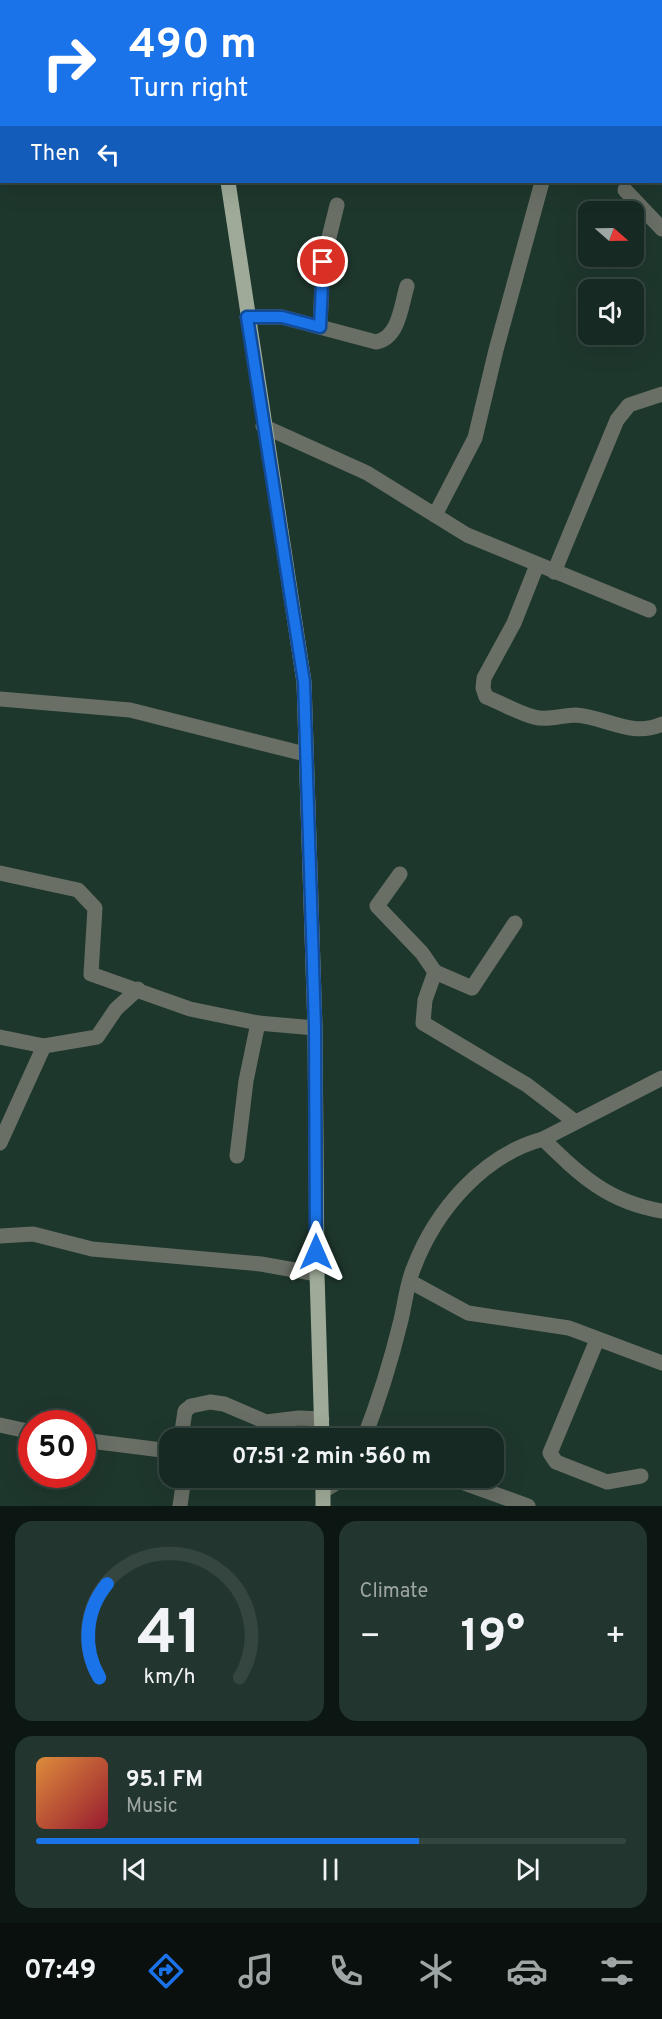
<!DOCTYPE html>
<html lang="en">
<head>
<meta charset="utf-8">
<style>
	:root { --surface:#162922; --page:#23352f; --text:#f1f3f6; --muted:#9ea6a5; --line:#354540; --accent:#1a73e8 }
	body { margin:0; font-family:Overpass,sans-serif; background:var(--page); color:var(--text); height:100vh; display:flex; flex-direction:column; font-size:22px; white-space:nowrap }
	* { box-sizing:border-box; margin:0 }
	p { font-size:20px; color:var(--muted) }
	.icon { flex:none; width:33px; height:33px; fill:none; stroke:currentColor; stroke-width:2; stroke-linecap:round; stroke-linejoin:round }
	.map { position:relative; height:1506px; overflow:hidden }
	.drawer { display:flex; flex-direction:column; gap:15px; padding:15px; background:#0c1713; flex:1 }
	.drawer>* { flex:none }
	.guide { position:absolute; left:0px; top:0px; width:663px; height:183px; box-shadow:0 6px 24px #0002,0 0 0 2px var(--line); background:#1a73e8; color:#fff; overflow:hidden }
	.needle { width:39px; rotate:110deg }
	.buttons { position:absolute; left:578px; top:201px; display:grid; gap:12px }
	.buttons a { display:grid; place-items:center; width:66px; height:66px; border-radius:12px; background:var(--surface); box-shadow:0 6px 24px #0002,0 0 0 2px var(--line); font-size:30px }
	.speed { position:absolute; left:18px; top:1410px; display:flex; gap:12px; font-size:30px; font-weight:700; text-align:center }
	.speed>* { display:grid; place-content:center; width:78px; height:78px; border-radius:50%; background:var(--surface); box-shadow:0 6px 24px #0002,0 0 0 2px var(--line); line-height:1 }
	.speed .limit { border:9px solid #d22; background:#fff; color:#111 }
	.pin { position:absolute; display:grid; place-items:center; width:51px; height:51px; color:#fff; margin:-26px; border:3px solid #fff; border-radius:50%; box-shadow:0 2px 6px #0007 }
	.me { position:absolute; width:66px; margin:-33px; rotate:0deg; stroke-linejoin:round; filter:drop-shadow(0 0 4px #0008) }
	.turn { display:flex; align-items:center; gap:21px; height:126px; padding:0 30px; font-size:27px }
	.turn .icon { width:78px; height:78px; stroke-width:2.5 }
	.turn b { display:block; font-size:42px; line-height:51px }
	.then { display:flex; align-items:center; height:57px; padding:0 30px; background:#0003; gap:12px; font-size:22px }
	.big { font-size:45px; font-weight:700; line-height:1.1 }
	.drawer .widget { flex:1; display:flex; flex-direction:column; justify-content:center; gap:9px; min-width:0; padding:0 21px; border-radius:18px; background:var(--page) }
	.drawer .dial { align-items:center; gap:0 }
	.dial svg { height:156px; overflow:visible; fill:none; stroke:var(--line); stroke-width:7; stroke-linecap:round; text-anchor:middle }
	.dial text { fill:var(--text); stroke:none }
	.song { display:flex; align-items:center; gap:18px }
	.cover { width:72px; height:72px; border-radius:9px; background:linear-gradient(135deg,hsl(30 70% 55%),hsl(350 70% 35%)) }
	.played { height:6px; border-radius:3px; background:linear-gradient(90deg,var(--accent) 65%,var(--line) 65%) }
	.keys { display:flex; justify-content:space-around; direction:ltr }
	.heat { display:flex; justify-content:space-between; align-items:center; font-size:33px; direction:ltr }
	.drawer .tiles { flex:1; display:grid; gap:15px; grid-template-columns:1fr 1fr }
	.widget:last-child { grid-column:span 2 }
	.trip { position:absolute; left:159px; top:1428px; width:345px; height:60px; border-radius:18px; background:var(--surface); box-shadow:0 6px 24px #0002,0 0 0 2px var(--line); font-weight:700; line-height:60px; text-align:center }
	.menu { display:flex; height:96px; justify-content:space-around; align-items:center; background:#09100e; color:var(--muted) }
	.menu .icon { width:42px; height:42px }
	.menu .current { color:var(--accent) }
	.menu b { font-size:27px; color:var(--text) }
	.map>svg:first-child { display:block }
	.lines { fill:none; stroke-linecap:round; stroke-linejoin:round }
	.minor { stroke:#696f65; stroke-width:15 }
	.major { stroke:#9fab98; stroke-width:15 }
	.route-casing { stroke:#114b97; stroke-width:15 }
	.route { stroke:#1a73e8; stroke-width:10 }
</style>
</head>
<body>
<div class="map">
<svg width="662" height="1506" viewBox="0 0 662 1506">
	<rect width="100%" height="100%" fill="#1e372d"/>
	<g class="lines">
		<g class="minor">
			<path d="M662,10V9"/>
			<path d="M625,190L662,229"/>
			<path d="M247,317H282L376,342C399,338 401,306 407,286"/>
			<path d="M320,327L323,262L337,205"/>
			<path d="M263,426L367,473L467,535L649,610"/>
			<path d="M435,515L475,438L496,350L542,182"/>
			<path d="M537,565L514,623L484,678L483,688L486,697C502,703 518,713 534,717C548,721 562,715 576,715C606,717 632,738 662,724"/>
			<path d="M554,572L617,420L629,405L662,394"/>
			<path d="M0,699L130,710L305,754"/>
			<path d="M0,873L78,890L95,908L91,974L190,1009L258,1023L315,1028"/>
			<path d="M400,874L377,906L422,953L435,972L425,1000L423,1023L527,1085L574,1121"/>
			<path d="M435,972L472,988L515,923"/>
			<path d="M0,1037L44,1046L0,1143"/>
			<path d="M44,1046L97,1037L116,1009L138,989"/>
			<path d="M543,1139C581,1176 608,1202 662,1211"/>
			<path d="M237,1156L246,1081L258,1023"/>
			<path d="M0,1236L33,1234L92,1249L261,1264L317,1274"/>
			<path d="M411,1282L468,1313L569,1328L662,1363"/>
			<path d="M597,1340L550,1453L556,1462L607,1482L641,1476"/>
			<path d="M0,1425L32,1432"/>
			<path d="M181,1438L185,1411L191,1406L210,1402L224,1404L266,1422L299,1418L322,1419"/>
			<path d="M364,1438C379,1400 391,1361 401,1320C405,1303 407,1283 414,1267C436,1210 483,1155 543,1139L662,1078"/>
			<path d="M82,1440L170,1451"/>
			<path d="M450,1478L528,1506"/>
			<path d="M323,1491L344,1478"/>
			<path d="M180,1506L184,1478"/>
		</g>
		<g class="major">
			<path d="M203,0V2"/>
			<path d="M228,182L304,682L315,1028L317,1274L322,1438"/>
			<path d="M323,1478V1506"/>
		</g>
	</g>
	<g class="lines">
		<defs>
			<path id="route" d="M316,1252L315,1028L304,682L247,317H282L320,327L323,262"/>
		</defs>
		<use href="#route" class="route-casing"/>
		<use href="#route" class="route"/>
	</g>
</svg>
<div class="buttons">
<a><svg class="needle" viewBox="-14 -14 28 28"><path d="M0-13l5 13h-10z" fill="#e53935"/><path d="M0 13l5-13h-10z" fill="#9ea6a5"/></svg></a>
<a><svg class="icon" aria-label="sound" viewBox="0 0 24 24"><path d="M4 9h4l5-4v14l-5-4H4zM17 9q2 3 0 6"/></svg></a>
</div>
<div class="speed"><div class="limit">50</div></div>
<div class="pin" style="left:323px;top:262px;background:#d93025"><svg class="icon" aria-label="arrive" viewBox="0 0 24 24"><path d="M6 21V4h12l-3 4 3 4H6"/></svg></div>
<svg class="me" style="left:316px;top:1252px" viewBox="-20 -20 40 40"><path d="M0-17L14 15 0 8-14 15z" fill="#1a73e8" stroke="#fff" stroke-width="4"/></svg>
<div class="trip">07:51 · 2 min · 560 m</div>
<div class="guide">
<div class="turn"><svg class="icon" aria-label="right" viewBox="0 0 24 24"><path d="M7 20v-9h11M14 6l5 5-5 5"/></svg><div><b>490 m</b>Turn right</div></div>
<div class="then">Then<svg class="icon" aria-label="left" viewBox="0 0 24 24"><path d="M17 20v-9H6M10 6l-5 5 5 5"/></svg></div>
</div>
</div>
<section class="drawer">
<div class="tiles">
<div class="widget dial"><svg viewBox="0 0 100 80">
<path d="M14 69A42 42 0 1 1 86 69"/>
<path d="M14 69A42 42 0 0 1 18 21" stroke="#1a73e8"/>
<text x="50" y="56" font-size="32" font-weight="700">41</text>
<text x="50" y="72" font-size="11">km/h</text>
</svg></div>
<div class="widget"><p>Climate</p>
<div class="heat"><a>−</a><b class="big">19°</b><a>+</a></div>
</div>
<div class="widget">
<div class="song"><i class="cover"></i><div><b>95.1 FM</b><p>Music</p></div></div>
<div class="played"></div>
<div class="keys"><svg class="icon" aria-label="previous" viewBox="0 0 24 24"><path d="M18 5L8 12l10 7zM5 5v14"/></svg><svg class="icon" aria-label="pause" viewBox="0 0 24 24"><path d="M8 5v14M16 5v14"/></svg><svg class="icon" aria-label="next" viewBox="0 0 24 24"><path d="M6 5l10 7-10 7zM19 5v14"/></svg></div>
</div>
</div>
</section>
<nav class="menu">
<b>07:49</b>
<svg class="icon current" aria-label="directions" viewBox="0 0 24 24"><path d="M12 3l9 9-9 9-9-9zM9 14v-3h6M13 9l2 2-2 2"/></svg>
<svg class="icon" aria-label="music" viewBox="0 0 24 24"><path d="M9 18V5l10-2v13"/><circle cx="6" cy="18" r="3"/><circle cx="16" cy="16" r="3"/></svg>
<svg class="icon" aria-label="phone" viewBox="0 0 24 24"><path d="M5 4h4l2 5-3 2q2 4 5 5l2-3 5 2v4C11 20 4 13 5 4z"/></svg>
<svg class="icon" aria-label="climate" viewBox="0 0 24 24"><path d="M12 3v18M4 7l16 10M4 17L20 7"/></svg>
<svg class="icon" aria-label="car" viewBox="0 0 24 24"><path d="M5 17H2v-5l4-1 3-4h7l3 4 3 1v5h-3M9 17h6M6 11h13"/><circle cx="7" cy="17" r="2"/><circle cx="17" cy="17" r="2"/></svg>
<svg class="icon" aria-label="filters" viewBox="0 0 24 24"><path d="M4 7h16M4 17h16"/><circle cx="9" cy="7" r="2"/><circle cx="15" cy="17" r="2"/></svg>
</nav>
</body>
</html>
